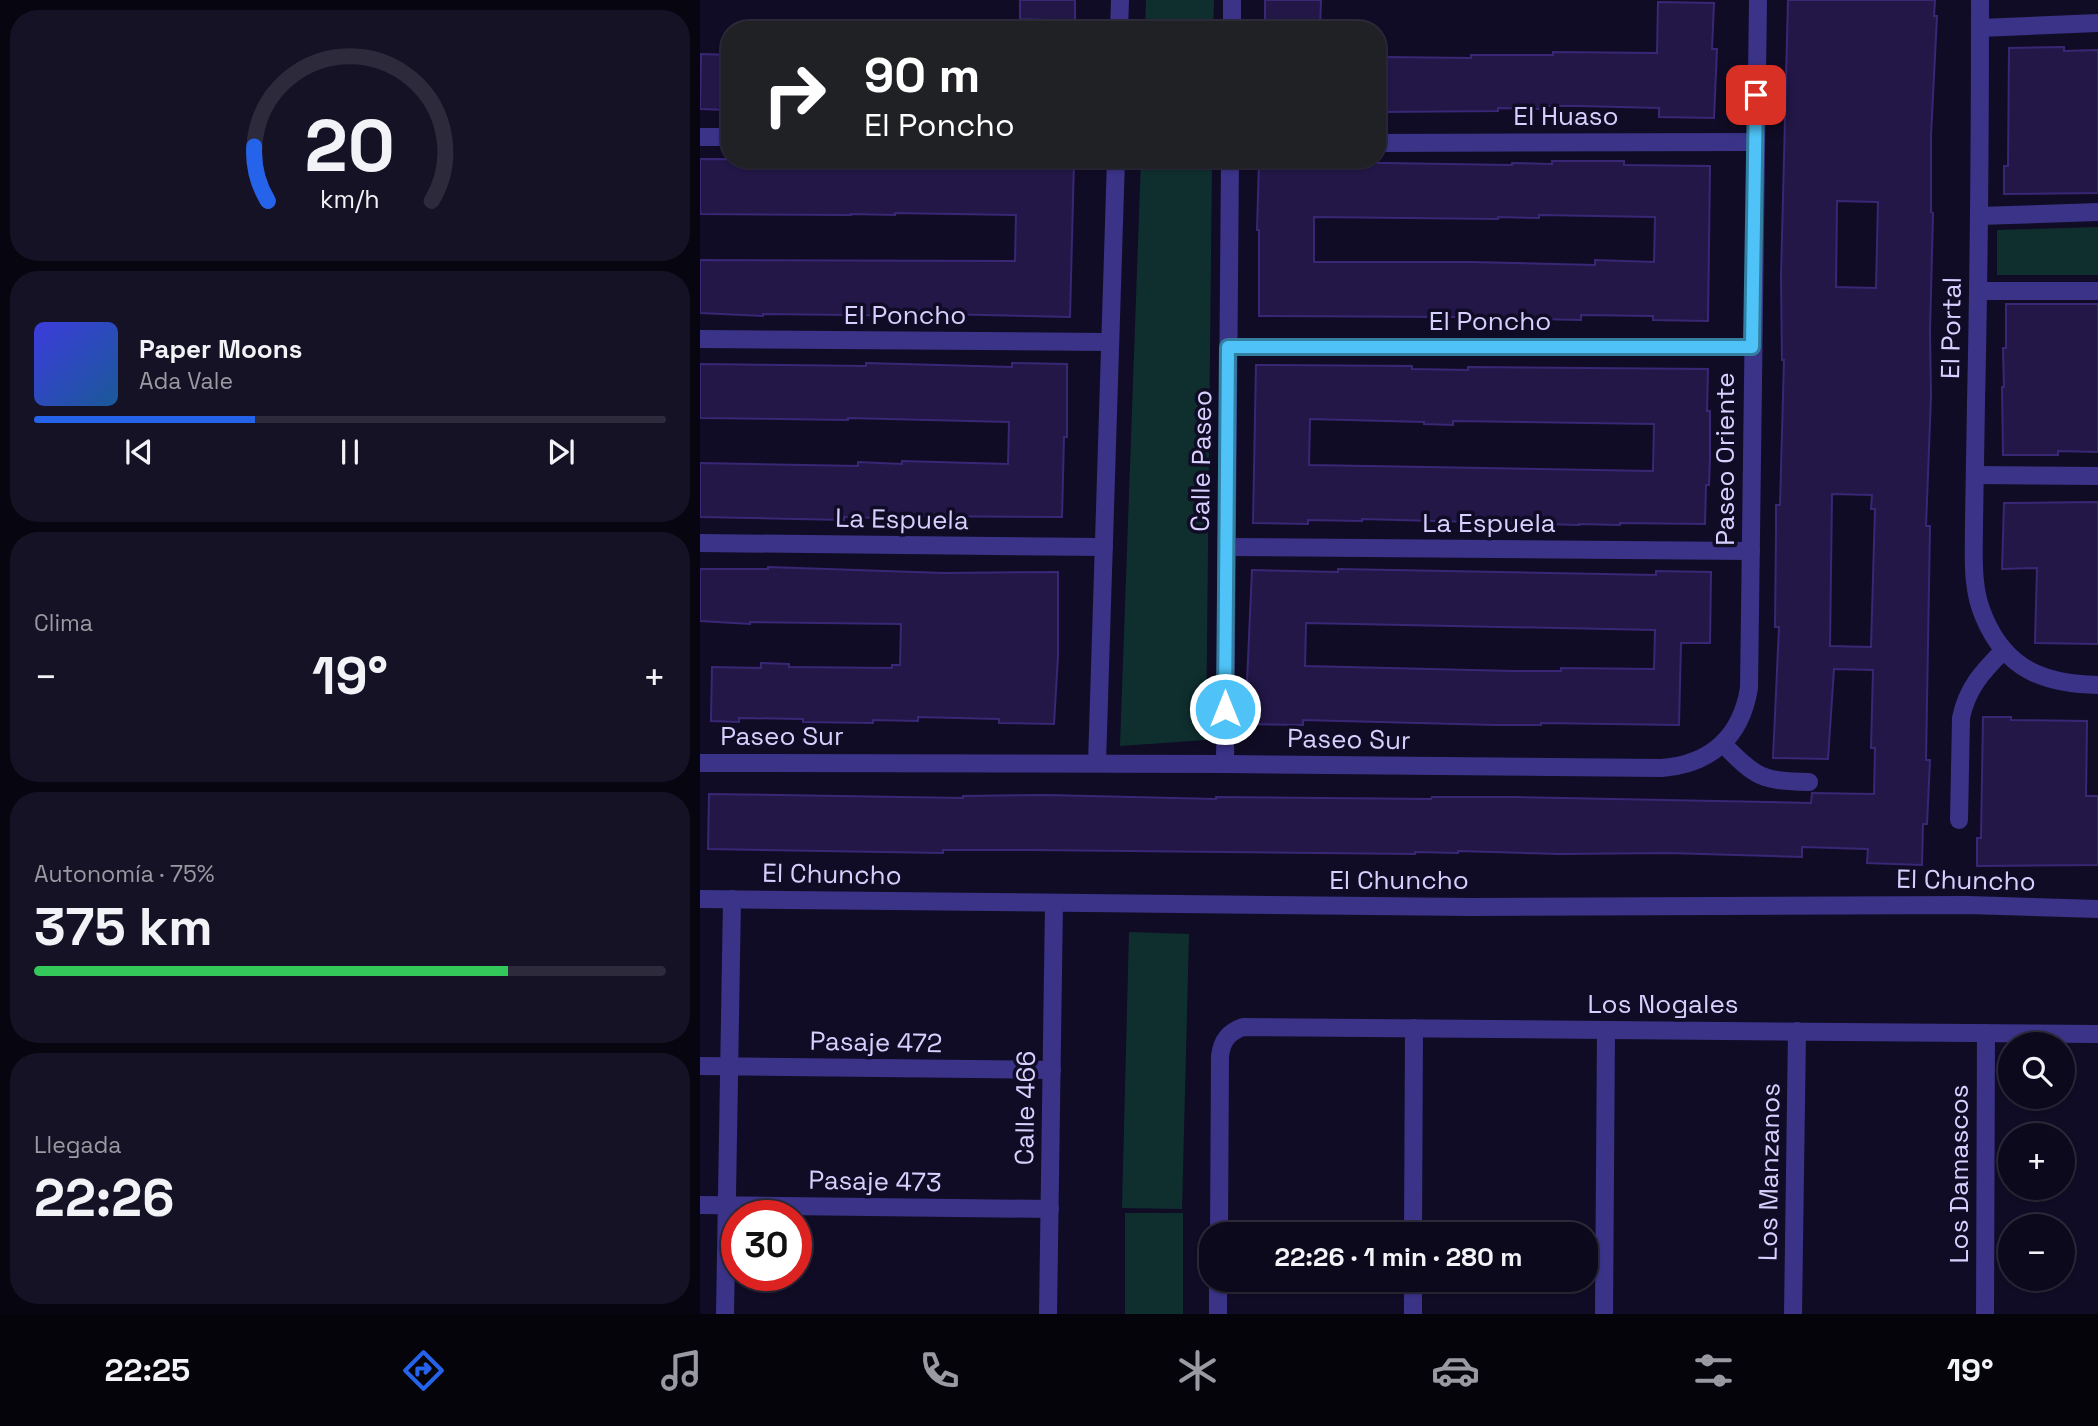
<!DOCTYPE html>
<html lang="es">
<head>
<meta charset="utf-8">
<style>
	:root { --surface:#0d091c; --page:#161225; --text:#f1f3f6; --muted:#9a9aa3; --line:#2d2a3b; --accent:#2563eb }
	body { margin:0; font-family:"Space Grotesk",sans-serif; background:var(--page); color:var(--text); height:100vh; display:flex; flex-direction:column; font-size:26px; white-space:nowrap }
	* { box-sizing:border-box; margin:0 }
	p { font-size:23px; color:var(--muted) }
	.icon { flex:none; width:38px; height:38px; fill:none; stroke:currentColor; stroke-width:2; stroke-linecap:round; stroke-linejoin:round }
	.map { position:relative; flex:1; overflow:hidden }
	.sheet { display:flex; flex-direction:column; gap:10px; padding:10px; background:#07050f; width:700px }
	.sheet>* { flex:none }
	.banner { position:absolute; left:21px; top:21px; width:665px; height:147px; border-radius:28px; box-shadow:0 2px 5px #0004,0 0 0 2px var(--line); background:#202124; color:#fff; overflow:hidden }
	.fabs { position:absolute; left:1298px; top:1032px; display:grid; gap:14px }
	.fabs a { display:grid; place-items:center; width:77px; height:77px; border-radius:50%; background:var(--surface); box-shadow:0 2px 5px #0004,0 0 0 2px var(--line); font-size:35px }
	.speed { position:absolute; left:21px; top:1200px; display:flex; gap:14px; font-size:35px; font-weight:700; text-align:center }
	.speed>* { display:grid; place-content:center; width:91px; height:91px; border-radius:50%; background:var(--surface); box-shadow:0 2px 5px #0004,0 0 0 2px var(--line); line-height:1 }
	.speed .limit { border:10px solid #d22; background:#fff; color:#111 }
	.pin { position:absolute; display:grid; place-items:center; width:60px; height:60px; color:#fff; margin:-30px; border-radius:14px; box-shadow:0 4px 10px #0006 }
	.me { position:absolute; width:77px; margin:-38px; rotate:0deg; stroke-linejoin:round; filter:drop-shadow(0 0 5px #0008) }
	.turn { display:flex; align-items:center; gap:24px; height:147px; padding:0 28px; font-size:32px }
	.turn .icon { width:91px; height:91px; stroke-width:2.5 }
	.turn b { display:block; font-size:49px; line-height:60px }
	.big { font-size:52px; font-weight:800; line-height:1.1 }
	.sheet .tile { flex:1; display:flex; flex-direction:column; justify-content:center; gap:10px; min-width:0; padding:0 24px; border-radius:28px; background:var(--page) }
	.sheet .dial { align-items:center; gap:0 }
	.dial svg { height:182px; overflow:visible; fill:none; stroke:var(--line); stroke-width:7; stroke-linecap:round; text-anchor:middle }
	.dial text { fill:var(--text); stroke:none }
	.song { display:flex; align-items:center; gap:21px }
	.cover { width:84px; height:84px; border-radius:10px; background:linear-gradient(135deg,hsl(240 70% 55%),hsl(210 70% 35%)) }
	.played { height:7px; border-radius:4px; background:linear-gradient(90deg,var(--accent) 35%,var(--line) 35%) }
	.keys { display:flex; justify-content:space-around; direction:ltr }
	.heat { display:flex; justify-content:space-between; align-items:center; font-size:38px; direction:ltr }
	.charge { height:10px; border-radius:5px; background:linear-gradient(90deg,#34c759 75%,var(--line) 0) }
	.trip { position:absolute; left:499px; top:1222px; width:399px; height:70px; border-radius:28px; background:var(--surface); box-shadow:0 2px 5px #0004,0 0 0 2px var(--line); font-weight:800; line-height:70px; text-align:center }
	.tabs { display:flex; height:112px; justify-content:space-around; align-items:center; background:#05040b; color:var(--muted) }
	.tabs .icon { width:49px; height:49px }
	.tabs .selected { color:var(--accent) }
	.tabs b { font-size:32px; color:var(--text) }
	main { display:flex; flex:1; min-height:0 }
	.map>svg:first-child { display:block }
	.green { fill:#0f2f2f }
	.building { fill:#221747; stroke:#392775; stroke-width:2; fill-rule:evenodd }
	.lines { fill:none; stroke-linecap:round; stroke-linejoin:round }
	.minor { stroke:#3a3388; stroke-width:18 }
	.route-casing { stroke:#337fa1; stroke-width:18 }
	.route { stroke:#4fc3f7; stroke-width:12 }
	.labels { text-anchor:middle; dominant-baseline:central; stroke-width:7; stroke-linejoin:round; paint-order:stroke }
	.street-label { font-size:26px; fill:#d7d0ff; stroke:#110c25 }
</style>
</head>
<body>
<main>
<section class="sheet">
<div class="tile dial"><svg viewBox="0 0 100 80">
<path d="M14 69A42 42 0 1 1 86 69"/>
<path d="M14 69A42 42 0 0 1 8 45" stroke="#2563eb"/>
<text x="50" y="56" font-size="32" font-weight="700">20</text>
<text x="50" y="72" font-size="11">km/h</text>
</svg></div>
<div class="tile">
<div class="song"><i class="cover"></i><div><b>Paper Moons</b><p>Ada Vale</p></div></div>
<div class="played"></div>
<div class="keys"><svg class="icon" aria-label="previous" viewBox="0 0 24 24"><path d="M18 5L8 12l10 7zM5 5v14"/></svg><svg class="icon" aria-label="pause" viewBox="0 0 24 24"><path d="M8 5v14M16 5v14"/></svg><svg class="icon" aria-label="next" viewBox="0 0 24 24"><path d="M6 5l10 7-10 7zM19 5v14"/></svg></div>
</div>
<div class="tile"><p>Clima</p>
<div class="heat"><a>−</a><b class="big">19°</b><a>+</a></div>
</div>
<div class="tile"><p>Autonomía · 75%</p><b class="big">375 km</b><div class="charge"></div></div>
<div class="tile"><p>Llegada</p><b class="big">22:26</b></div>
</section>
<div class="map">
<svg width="1398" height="1314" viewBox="0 0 1398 1314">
	<rect width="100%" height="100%" fill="#110c25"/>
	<g class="green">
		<path d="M446,0H514L513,30H445Z"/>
		<path d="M441,159H512L506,740L420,746Z"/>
		<path d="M1398,227V275H1297V230Z"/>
		<path d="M429,932L489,934L482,1209L422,1208Z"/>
		<rect x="425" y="1213" width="58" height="101"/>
	</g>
	<g class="building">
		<path d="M320,0H375V21L320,19Z"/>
		<path d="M565,0H621L620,28L565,27Z"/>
		<path d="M1088,0H1235L1234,16H1237L1231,135V212L1233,213L1230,331L1231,396L1226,526H1230L1226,760H1230L1227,824H1223L1222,865L1167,863L1168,849L1102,847V857L968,853L860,854L758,851V853L715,852V854L332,850H243V853L8,849L9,794L263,798V796L347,795L516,799V797L731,799L732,797H816L1111,803L1112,793L1174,794L1175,748H1171L1173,670L1134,669L1128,759L1073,758L1079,627H1075L1076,533V505H1080L1084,360H1082L1081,277ZM1137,201L1178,202L1176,288L1136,287ZM1132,494L1172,495L1171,509H1175L1171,647L1130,646Z"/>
		<path d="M958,2L1014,3L1012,49H1017L1014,118L959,117V108L880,106H841L840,109L798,108V111L684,112L685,57L771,58V55H853V52L957,53Z"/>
		<path d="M1364,47V51L1398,50V193L1304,194V166H1308L1309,48Z"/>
		<path d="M1,54L29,55L27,110L0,109Z"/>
		<path d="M0,159L374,160L370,317L240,314V316L63,314V316L0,313V260L315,261L316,215L195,213V215L151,214V215L0,214Z"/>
		<path d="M559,161L812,165V163L852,164V161H924V165L1010,166L1008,321L953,320V316L881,315V320L754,317L559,316V230H557ZM839,215L955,217L954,262L895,260V265L771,262H614V217L798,219V217L839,218Z"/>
		<path d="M1306,304H1398V452L1358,451V455H1303L1302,387H1304L1303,348H1306Z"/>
		<path d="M166,363L312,367V363L367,364V437H364L362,517L184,516V518L144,517V520L0,517V463L158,466V462L202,464V461L308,464L309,422L148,418V420L0,418V364L166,366Z"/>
		<path d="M556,365L712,366V369L768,370V367L1008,369L1007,411H1010V458L1009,485H1006L1005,524L920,523V525L879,524V525L662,519V521L608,520V524L553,523ZM610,419L724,422V424L753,425V421L954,424L953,471L609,465Z"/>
		<path d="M1398,502V644L1335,643L1337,568L1302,569L1304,503Z"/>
		<path d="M68,567L244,573L358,572V656L354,724L299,723V719L218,717V721L173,720V723L103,722V719L39,718V722L11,721L12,667L61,668V663L89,664V667L192,668V665H200L201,624L50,622V624L0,621V569H68Z"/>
		<path d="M638,569L956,575V571L1011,572L1010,643H981L979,725L841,723V725H796L603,720V725L548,724L549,682H547L552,570L638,572ZM606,623L955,630L954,669L861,668V671H814L605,666Z"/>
		<path d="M1283,717H1311V720L1387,721L1386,796H1398V865L1277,866V838H1281Z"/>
	</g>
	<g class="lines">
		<g class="minor">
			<path d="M1280,0C1280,134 1279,268 1276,402C1275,442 1275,483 1274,523C1274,555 1271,588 1284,617C1306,670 1345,684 1398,685"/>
			<path d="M1280,28L1398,23"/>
			<path d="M419,30L420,0"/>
			<path d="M532,30V0"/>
			<path d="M0,137H30"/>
			<path d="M677,143L1055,142"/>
			<path d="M1279,216L1398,212"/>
			<path d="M1279,291H1398"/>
			<path d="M0,339L410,342"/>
			<path d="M529,347H1052"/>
			<path d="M1275,475L1398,476"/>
			<path d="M0,543L404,547"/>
			<path d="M527,547L1051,551"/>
			<path d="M1023,744C1057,778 1061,781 1109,782"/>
			<path d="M0,763L525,764L962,768C1011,764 1041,737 1049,688L1058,0"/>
			<path d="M397,763L416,159"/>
			<path d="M525,764L530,159"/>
			<path d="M1259,820L1261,718C1267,688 1283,671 1304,650"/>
			<path d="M0,899L771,907L1267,905L1398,909"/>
			<path d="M0,1066L352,1070"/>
			<path d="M0,1205L350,1209"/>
			<path d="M519,1234L520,1056C522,1040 529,1032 543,1027L1398,1034"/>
			<path d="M713,1234L714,1028"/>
			<path d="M25,1314L32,899"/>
			<path d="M348,1314L354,903"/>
			<path d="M518,1314V1279"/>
			<path d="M713,1314V1279"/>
			<path d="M904,1314L906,1030"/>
			<path d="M1093,1314L1097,1031"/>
			<path d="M1285,1314L1286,1033"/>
		</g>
	</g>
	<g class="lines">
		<defs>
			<path id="route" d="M525,709L528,347H1052L1056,95"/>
		</defs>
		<use href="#route" class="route-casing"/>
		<use href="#route" class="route"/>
	</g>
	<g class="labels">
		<g class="street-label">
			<text x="866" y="116">El Huaso</text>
			<text x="205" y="315">El Poncho</text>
			<text x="790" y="321">El Poncho</text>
			<text transform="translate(1251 328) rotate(-89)">El Portal</text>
			<text transform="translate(1025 459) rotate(-90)">Paseo Oriente</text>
			<text transform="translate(501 461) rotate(-89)">Calle Paseo</text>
			<text transform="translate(202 519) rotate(1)">La Espuela</text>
			<text x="789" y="523">La Espuela</text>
			<text x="82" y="736">Paseo Sur</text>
			<text transform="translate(649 739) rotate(1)">Paseo Sur</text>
			<text transform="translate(132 874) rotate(1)">El Chuncho</text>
			<text x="699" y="880">El Chuncho</text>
			<text transform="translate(1266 880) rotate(1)">El Chuncho</text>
			<text x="963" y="1004">Los Nogales</text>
			<text transform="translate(176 1042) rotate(1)">Pasaje 472</text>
			<text transform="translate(325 1108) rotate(-89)">Calle 466</text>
			<text transform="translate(1069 1172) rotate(-89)">Los Manzanos</text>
			<text transform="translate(1259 1174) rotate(-90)">Los Damascos</text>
			<text transform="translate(175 1181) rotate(1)">Pasaje 473</text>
		</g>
	</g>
</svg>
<div class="fabs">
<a><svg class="icon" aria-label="search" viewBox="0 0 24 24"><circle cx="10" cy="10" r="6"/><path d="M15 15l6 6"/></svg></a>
<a>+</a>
<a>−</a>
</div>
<div class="speed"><div class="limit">30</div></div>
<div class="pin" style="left:1056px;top:95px;background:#d93025"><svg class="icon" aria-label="arrive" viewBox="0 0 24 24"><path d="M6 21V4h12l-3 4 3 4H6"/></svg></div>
<svg class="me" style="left:525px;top:709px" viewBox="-20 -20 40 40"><circle r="17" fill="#4fc3f7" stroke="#fff" stroke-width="3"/><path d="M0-11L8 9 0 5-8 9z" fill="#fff"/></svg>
<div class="trip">22:26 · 1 min · 280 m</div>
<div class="banner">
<div class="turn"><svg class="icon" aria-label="right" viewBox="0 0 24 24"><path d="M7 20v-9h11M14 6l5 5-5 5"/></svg><div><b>90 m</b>El Poncho</div></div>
</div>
</div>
</main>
<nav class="tabs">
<b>22:25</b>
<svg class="icon selected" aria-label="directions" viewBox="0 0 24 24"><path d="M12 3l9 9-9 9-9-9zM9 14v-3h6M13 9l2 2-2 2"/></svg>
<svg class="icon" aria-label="music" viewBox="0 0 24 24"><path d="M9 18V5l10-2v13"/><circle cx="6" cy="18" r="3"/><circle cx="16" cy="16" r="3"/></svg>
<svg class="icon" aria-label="phone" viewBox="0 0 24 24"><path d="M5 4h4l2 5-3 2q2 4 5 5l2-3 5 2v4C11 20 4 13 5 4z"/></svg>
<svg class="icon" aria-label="climate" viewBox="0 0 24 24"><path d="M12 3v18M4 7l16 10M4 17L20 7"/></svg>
<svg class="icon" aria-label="car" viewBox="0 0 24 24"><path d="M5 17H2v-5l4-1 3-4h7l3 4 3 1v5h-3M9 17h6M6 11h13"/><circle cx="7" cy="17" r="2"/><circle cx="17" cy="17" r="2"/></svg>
<svg class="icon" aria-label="filters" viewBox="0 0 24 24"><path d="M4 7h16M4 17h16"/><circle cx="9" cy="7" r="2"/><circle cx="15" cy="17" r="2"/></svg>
<b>19°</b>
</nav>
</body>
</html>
